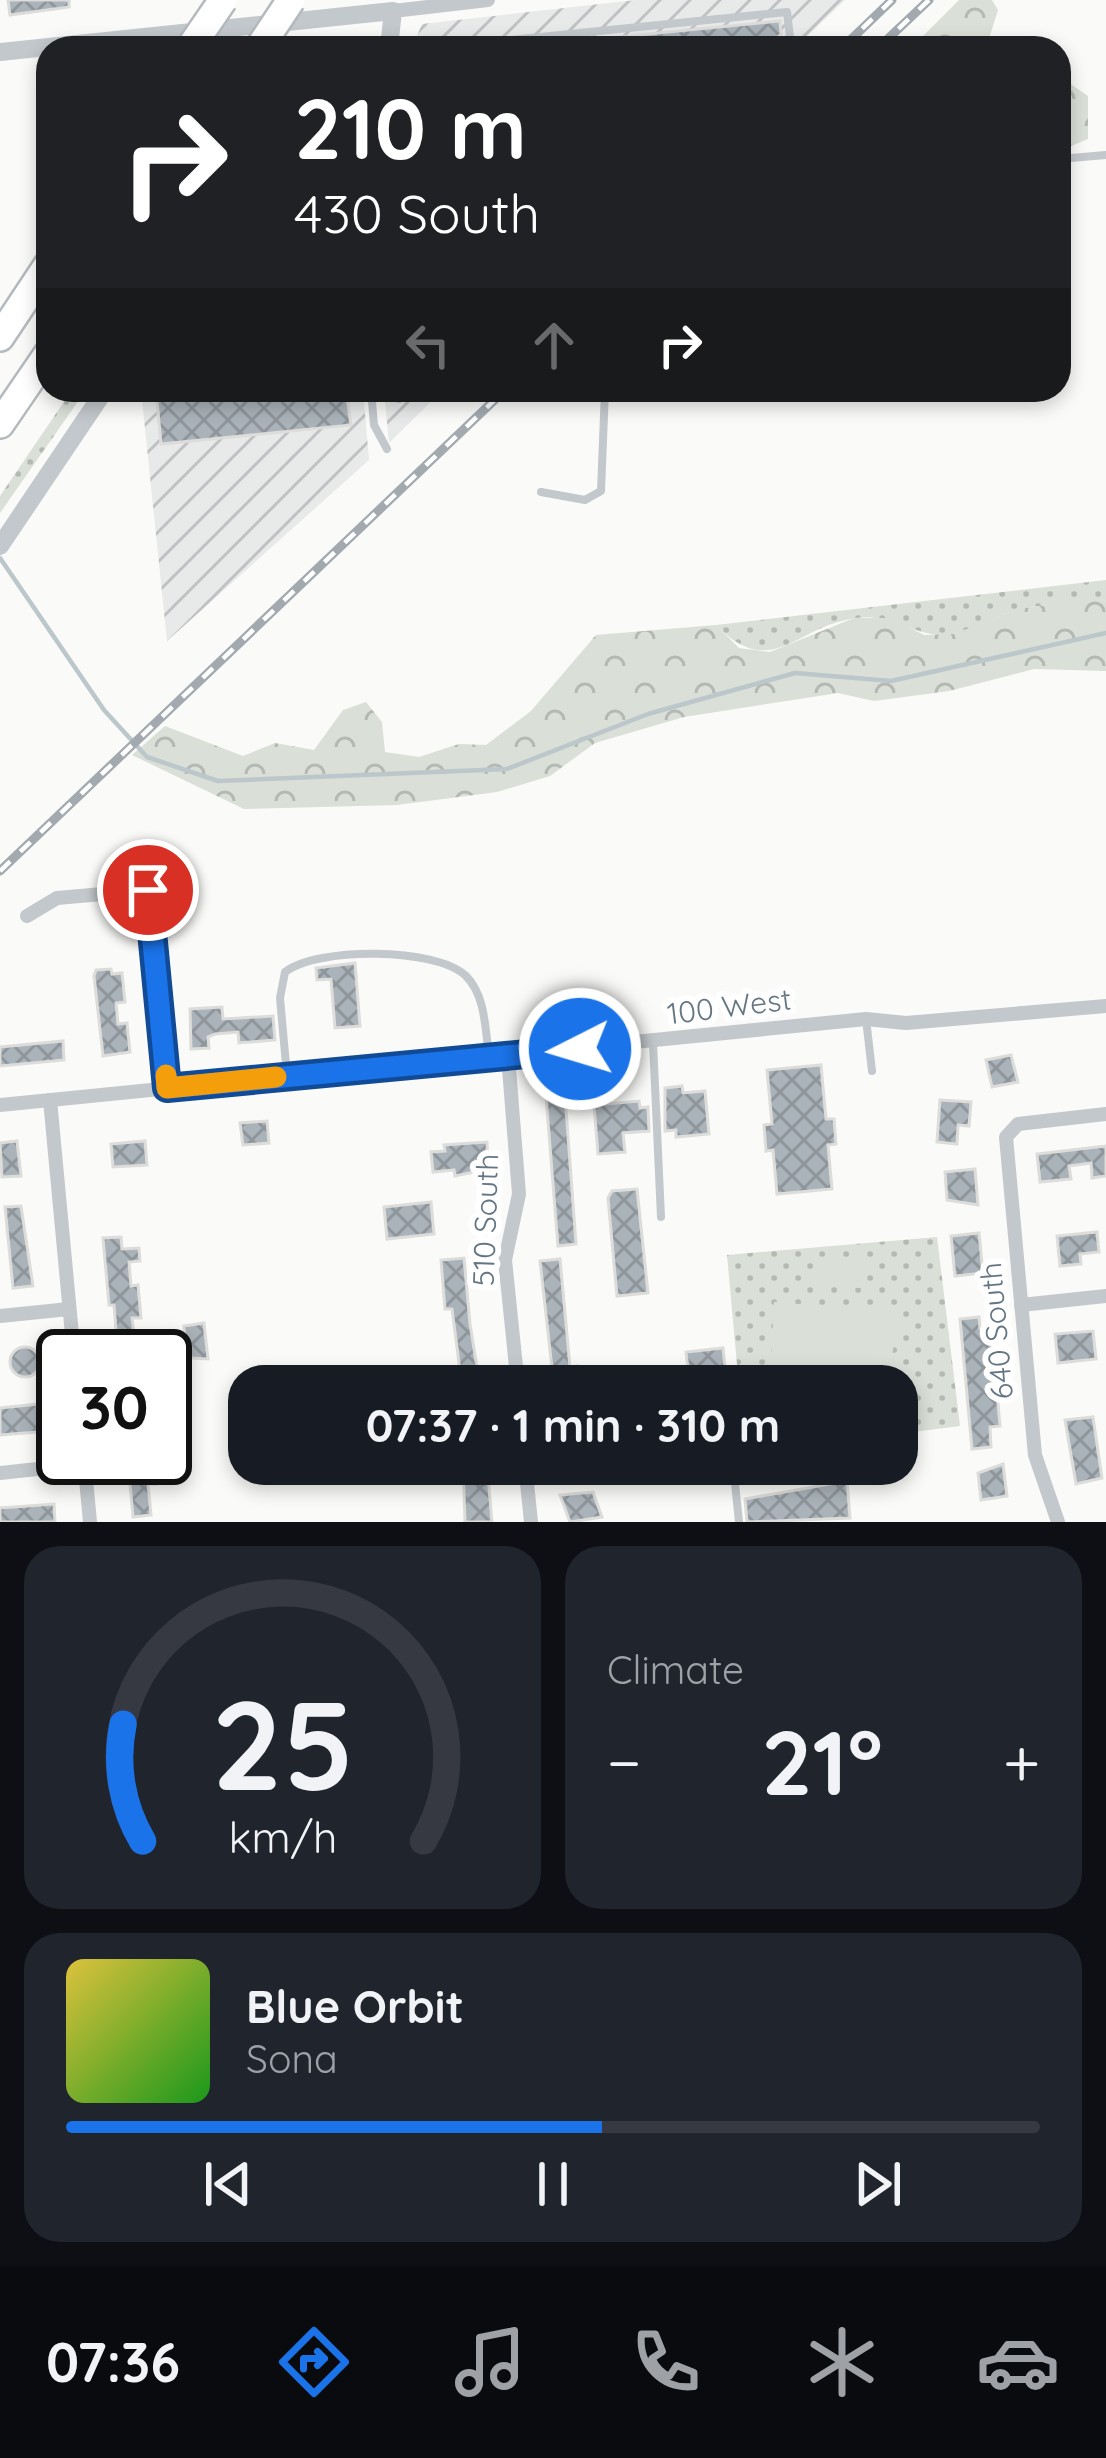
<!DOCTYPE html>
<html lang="en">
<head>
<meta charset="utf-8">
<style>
	:root { --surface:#171b24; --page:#20242c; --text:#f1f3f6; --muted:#9ea1a6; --line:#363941; --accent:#1a73e8 }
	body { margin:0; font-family:Quicksand,sans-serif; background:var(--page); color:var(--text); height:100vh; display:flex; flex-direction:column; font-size:45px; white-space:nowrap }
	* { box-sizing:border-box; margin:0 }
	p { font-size:39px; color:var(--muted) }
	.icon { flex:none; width:66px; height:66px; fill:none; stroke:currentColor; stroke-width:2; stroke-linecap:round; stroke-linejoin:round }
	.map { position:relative; height:1522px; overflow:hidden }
	.sheet { display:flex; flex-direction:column; gap:24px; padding:24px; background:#0d0f14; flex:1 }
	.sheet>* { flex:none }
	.hud { position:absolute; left:36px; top:36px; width:1035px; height:366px; border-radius:36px; box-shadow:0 6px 18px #0003; background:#202124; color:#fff; overflow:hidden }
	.speed { position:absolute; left:36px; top:1329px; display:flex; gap:24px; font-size:60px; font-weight:700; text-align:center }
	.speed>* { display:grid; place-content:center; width:156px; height:156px; border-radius:50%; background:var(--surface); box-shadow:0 6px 18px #0003; line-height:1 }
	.speed .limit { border:6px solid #111; border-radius:18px; background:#fff; color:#111 }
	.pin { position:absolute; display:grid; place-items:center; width:102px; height:102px; color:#fff; margin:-51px; border:6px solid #fff; border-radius:50%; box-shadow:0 3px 12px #0007 }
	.me { position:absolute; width:132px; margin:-66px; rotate:265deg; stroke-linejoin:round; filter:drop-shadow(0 0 9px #0008) }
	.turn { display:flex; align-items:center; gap:42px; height:252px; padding:0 60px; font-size:54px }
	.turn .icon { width:156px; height:156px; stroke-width:2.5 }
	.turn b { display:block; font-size:84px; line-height:102px }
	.lanes { display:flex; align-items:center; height:114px; padding:0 60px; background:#0003; justify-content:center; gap:60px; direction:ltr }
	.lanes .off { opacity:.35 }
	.big { font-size:90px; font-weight:700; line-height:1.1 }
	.sheet .card { flex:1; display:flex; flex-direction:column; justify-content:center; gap:18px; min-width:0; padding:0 42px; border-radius:36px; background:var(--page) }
	.sheet .dial { align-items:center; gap:0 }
	.dial svg { height:312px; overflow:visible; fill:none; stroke:var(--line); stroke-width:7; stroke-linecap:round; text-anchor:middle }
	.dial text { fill:var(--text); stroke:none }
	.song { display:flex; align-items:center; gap:36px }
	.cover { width:144px; height:144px; border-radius:18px; background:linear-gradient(135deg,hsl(50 70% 55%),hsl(120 70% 35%)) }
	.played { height:12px; border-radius:6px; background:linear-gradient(90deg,var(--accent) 55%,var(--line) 55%) }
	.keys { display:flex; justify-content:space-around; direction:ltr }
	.heat { display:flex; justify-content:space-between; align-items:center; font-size:66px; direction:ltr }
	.sheet .tiles { flex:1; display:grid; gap:24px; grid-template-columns:1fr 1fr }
	.card:last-child { grid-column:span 2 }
	.trip { position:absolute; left:228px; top:1365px; width:690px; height:120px; border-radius:36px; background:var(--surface); box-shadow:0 6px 18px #0003; font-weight:700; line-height:120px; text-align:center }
	.dock { display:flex; height:192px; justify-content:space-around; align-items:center; background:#090b0e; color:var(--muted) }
	.dock .icon { width:84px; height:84px }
	.dock .active { color:var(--accent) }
	.dock b { font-size:54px; color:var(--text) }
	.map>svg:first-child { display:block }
	.industrial { fill:url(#industrial-furrows) }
	.green { fill:url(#green-dots) }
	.forest { fill:url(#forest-crowns) }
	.pitch { fill:#dadfd7 }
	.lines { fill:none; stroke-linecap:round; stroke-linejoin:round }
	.stream { stroke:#bbc7cb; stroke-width:4.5 }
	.building { fill:url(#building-cross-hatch); stroke:#dcdcda; stroke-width:3 }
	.motorway-casing { stroke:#b4b9bd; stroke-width:32 }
	.service { stroke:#c3c8cc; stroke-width:8 }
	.minor { stroke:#c3c8cc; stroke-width:14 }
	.tertiary { stroke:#c3c8cc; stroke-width:18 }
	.motorway { stroke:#fff; stroke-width:27 }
	.rail-casing { stroke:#a2aab0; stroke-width:9 }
	.rail { stroke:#fff; stroke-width:4.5; stroke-dasharray:14; stroke-linecap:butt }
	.motorway-bridge-casing { stroke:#b4b9bd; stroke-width:32; stroke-linecap:butt }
	.motorway-bridge { stroke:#fff; stroke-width:27 }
	.route-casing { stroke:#114b97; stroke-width:30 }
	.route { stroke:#1a73e8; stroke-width:21 }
	.slow { stroke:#f59e0b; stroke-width:21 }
	.labels { text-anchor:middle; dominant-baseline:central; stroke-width:12; stroke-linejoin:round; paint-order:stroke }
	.street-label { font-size:30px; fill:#657683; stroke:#fff }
</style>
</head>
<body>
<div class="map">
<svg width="1106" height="1522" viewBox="0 0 1106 1522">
	<defs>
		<pattern id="industrial-furrows" width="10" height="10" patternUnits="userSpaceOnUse" patternTransform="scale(3)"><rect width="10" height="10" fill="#e8e9e9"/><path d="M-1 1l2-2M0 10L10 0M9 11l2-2" fill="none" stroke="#c0c1c2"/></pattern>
		<pattern id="green-dots" width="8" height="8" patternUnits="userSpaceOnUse" patternTransform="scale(3)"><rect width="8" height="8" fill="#dadfd7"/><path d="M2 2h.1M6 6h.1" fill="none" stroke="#b4b9b4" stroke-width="1.8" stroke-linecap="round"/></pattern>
		<pattern id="forest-crowns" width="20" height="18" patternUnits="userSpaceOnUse" patternTransform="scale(3)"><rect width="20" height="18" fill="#dadfd7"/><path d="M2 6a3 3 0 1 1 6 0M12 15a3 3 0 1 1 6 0" fill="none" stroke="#b4b9b4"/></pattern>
		<pattern id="building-cross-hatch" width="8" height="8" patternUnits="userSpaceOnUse" patternTransform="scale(3)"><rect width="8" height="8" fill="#aab3b9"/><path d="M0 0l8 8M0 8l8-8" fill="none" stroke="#8e969c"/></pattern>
	</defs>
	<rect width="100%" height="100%" fill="#fafaf8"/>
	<g class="industrial">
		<path d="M636,0H845L795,48H412L422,24Z"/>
		<path d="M141,390H363L369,460L167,641Z"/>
		<path d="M384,390H443L389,443Z"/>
	</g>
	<g class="green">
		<path d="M72,390H86L0,513V496Z"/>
		<path d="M1106,580V597L1096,602C1070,605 1039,603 1014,611C994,617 974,630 953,634C918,640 892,612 856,618C795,626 772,682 716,625Z"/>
		<path d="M937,1237L960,1426L897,1434V1386H739L727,1255Z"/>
	</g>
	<g class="forest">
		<path d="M959,0H992L998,10L986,48H911Z"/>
		<path d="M1059,76L1088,96V139L1059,151Z"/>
		<path d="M1106,597V671L1034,669L949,691L874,701L838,693L684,717L595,743L550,776L497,792L397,805L244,809L132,755L165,726L243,756L275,743L314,750L343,710L366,702L382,722L385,752L419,757L459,744L486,745L531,711L596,635L716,625L739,648L770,652L854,618H891L924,635L954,634L1018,609Z"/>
	</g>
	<g class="pitch">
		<path d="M820,1258L862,1261L860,1288L818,1285Z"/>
		<path d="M774,1302L900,1312L891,1361L873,1386H770Z"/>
	</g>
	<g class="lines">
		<path class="stream" d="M0,558L104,710L147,757L218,781L507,769L648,714L795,673L891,681L1106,633"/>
	</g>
	<g class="building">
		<path d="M8,0H69V7L10,15Z"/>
		<path d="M780,21L781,34L771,44L568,48V42Z"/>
		<path d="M156,390H346L351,425L161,444Z"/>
		<path d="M355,963L360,1026L335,1028L331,979L317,980L316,968Z"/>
		<path d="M111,969L112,974L122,973L125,1002L116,1003L118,1024L127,1023L130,1052L103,1056L94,976L96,970Z"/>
		<path d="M222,1007L223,1019L273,1016L275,1040L239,1043L238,1032L215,1034L208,1037L209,1048L191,1049L190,1009Z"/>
		<path d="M63,1041L64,1060L0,1066V1047Z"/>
		<path d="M1011,1055L1018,1082L992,1087L986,1060Z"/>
		<path d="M821,1065L826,1119H834L836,1144L828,1145L832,1189L777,1194L773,1150L766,1151L764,1125L772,1124L767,1070Z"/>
		<path d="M564,1082L576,1244L558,1246L545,1084Z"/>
		<path d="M682,1086L683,1093L705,1091L709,1134L676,1137V1130L665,1131V1088Z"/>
		<path d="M940,1100L971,1102L969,1126L958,1125L957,1144L937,1142Z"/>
		<path d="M639,1101L640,1108L648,1107L649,1131L623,1133L625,1152L598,1154L594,1105Z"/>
		<path d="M267,1121L269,1143L243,1145L240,1123Z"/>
		<path d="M17,1141L21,1176L2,1177L0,1143Z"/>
		<path d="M145,1141L147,1165L113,1167L111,1144Z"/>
		<path d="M487,1142L488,1169L455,1176L454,1170L433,1172L431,1152L445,1151L444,1145Z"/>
		<path d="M1106,1146V1176L1092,1178L1091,1163L1069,1166L1071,1179L1040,1182L1037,1154Z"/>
		<path d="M975,1169L978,1205L947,1200L945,1172Z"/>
		<path d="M637,1189L648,1293L617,1296L608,1198L612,1191Z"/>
		<path d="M431,1202L434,1234L387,1239L384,1207Z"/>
		<path d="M21,1206L33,1286L13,1288L5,1207Z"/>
		<path d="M1097,1232L1099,1252L1080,1254L1081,1264L1060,1266L1057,1236Z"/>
		<path d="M979,1233L983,1273L955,1276L951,1236Z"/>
		<path d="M121,1237L122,1249L139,1248L140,1261L129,1262L131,1286L138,1285L141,1318H132L137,1356H118L114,1305H109L103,1238Z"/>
		<path d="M464,1258L470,1324L480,1386H462L452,1309H445L441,1260Z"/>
		<path d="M560,1259L570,1367L577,1366L579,1386H554L540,1261Z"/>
		<path d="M979,1317L980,1328L991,1327L1000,1426L990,1427L991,1447L972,1449L960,1319Z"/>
		<path d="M204,1323L208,1359L158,1356L157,1344L185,1341L184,1326Z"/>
		<path d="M1093,1331L1096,1359L1058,1363L1055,1334Z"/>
		<circle cx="25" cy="1362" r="15"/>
		<path d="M723,1348L727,1386H690L686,1352Z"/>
		<path d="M48,1403L50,1431L0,1435V1408Z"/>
		<path d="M1093,1417L1102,1478L1076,1484L1065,1420Z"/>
		<path d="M463,1464H487L492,1522H465Z"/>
		<path d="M1003,1464L1007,1496L981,1500L978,1473Z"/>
		<path d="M155,1472L156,1484H148L151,1515L133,1517L129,1474Z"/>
		<path d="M847,1481L850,1518L747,1522L745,1499Z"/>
		<path d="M593,1492L602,1517L570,1522L560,1495Z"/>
		<path d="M54,1504L55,1522H0V1508Z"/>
	</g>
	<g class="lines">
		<defs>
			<g id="motorway">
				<path d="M0,337L48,265"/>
				<path d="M0,424L48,354"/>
			</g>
		</defs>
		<use href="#motorway" class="motorway-casing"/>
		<g class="service">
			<path d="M431,48L787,12L790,37L778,48"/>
			<path d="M1059,159L1106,155"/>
			<path d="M371,390L374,425L387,449"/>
			<path d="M398,390L399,399L409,390"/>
			<path d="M541,492L585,500L601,491L605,390"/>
			<path d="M866,1019L872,1071"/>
			<path d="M653,1042L661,1217"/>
			<path d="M287,1076L280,998L285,972C317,947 436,947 466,976C486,996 485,1030 489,1056"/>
			<path d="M733,1464L739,1522"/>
		</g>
		<g class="minor">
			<path d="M393,11L488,0"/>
			<path d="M27,916L57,898L148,890L167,1088"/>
			<path d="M508,1056L519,1194L505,1260L518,1386"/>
			<path d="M50,1100L74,1356"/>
			<path d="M0,1105L866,1019L906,1023L1106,1006"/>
			<path d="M1021,1305L1106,1296"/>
			<path d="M0,1316L69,1309"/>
			<path d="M84,1458L90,1522"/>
			<path d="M525,1464L531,1522"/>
			<path d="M0,1473L84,1464"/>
			<path d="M1058,1522L1035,1455L1006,1137L1018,1124L1106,1114"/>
		</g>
		<g class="tertiary">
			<path d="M0,52L393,11L389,48"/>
			<path d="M0,546L105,390"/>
		</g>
		<use href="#motorway" class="motorway"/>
		<defs>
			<g id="rail">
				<path d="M842,48L892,0"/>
				<path d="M878,48L929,0"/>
				<path d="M0,871L505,390"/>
			</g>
		</defs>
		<use href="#rail" class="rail-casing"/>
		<use href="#rail" class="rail"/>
		<defs>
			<g id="motorway-bridge">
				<path d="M190,48L223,0"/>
				<path d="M259,48L291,0"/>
			</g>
		</defs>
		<use href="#motorway-bridge" class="motorway-bridge-casing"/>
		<use href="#motorway-bridge" class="motorway-bridge"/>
	</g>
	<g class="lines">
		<defs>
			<path id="route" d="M148,890L167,1088L580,1049"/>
		</defs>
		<use href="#route" class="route-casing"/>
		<use href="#route" class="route"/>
		<path class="slow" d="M166,1075L167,1088L276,1077"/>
	</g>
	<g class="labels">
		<g class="street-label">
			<text transform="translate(729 1006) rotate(-7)">100 West</text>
			<text transform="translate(485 1220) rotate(-88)">510 South</text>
			<text transform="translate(996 1331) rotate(-95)">640 South</text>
		</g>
	</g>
</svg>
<div class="speed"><div class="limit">30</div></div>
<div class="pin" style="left:148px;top:890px;background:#d93025"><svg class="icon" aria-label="arrive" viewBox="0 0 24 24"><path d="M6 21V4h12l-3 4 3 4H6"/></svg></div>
<svg class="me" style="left:580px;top:1049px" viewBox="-20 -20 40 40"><circle r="17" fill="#1a73e8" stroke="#fff" stroke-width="3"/><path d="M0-11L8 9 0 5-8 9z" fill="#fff"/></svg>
<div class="trip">07:37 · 1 min · 310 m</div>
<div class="hud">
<div class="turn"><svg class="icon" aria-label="right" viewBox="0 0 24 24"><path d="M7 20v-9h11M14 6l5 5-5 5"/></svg><div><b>210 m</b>430 South</div></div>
<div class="lanes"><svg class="icon off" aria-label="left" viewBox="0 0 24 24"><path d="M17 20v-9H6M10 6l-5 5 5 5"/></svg><svg class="icon off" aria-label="ahead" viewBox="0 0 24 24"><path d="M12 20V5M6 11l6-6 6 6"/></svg><svg class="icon" aria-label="right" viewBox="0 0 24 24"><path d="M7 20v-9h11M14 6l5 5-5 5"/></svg></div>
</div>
</div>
<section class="sheet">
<div class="tiles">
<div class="card dial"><svg viewBox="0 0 100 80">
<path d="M14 69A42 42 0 1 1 86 69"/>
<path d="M14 69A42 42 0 0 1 9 39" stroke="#1a73e8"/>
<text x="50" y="56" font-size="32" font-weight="700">25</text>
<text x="50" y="72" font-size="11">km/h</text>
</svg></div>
<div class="card"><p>Climate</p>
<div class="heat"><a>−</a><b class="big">21°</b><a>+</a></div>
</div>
<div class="card">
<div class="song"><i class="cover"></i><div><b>Blue Orbit</b><p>Sona</p></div></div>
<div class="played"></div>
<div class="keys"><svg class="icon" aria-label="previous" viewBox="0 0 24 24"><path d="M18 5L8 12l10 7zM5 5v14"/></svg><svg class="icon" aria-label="pause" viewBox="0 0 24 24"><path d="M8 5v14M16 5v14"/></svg><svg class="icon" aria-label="next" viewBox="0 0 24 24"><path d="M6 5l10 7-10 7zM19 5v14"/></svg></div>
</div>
</div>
</section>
<nav class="dock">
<b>07:36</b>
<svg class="icon active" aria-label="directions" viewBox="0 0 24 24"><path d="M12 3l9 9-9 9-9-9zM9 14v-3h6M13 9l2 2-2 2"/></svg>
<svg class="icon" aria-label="music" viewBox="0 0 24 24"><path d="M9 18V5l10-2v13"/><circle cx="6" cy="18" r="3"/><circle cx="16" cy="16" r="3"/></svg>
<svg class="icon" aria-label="phone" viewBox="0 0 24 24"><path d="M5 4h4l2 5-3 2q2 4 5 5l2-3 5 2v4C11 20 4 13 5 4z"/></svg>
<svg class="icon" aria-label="climate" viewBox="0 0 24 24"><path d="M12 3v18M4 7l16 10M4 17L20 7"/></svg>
<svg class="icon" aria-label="car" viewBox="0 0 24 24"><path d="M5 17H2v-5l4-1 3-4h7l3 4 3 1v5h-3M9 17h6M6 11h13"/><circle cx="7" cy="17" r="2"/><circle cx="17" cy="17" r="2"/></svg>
</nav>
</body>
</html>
